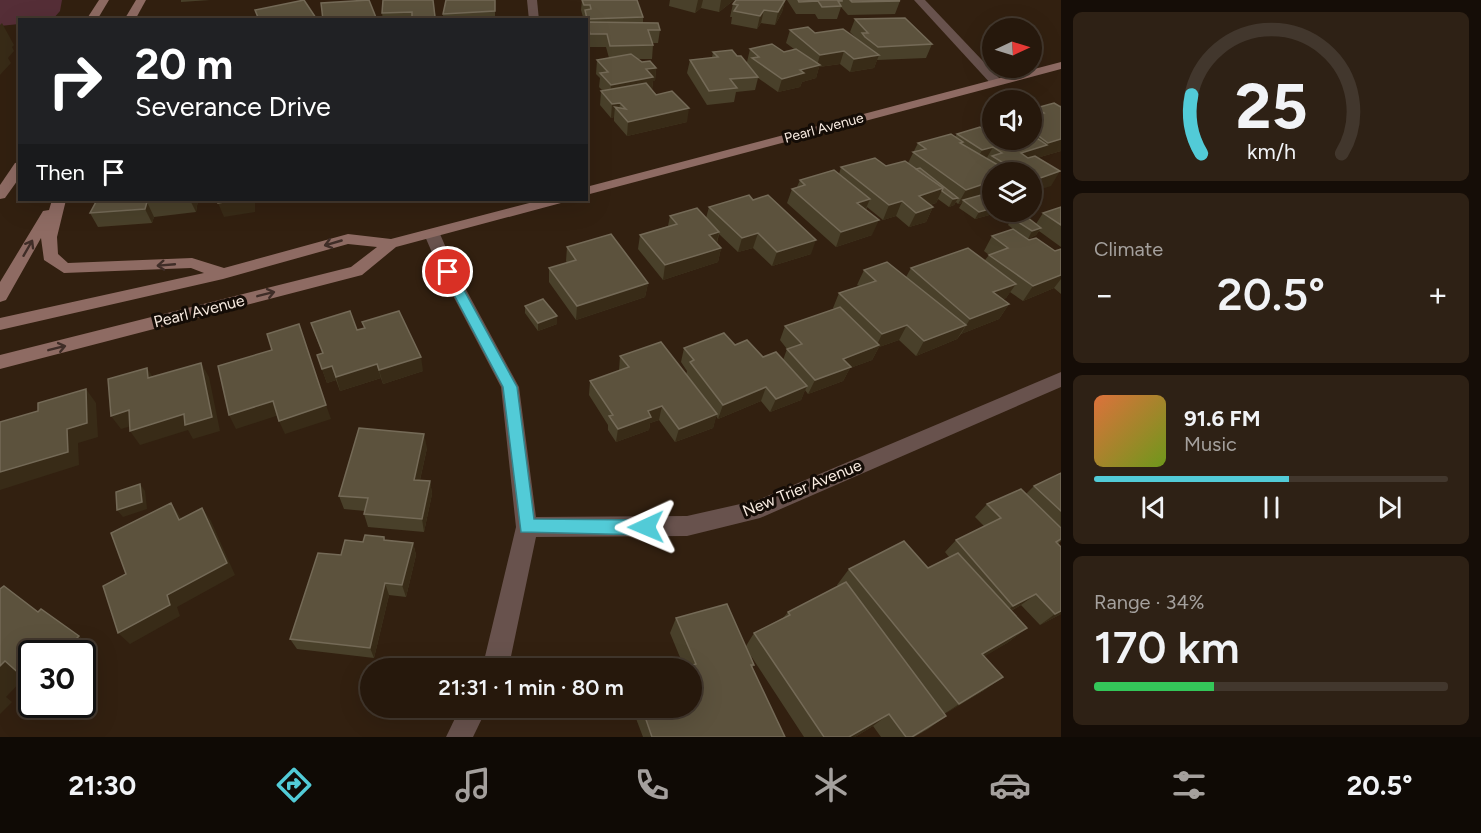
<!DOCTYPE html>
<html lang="en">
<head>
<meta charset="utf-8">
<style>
	:root { --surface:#26180c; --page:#2e2115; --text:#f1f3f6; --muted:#a4a09d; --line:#42372d; --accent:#52cbd7 }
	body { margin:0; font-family:Figtree,sans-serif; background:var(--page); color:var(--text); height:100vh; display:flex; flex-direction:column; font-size:22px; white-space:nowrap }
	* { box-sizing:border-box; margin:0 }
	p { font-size:20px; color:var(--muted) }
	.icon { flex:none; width:33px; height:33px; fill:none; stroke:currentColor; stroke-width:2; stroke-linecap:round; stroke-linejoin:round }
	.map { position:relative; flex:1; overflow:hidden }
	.sheet { display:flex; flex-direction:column; gap:12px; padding:12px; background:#150d07; width:420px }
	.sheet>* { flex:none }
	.guide { position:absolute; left:18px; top:18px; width:570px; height:183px; border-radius:0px; box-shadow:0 6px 24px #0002,0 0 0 2px var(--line); background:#202124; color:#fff; overflow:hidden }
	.needle { width:39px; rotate:86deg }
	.tools { position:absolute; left:982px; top:18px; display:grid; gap:12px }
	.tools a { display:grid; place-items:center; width:60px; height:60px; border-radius:50%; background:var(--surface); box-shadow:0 6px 24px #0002,0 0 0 2px var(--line); font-size:30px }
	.speed { position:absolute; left:18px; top:640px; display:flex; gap:12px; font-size:30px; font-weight:700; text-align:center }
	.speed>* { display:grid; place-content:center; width:78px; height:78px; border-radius:50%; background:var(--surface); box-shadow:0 6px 24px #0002,0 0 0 2px var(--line); line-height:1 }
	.speed .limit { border:3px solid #111; border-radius:9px; background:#fff; color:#111 }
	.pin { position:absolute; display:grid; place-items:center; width:51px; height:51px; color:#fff; margin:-26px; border:3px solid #fff; border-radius:50%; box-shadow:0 2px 6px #0007 }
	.me { position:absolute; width:66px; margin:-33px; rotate:269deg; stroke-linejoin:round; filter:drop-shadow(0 0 4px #0008) }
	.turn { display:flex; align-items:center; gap:21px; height:126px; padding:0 18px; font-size:27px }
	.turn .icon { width:78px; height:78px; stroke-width:2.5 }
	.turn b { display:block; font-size:42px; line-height:51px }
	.then { display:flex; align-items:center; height:57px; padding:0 18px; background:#0003; gap:12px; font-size:22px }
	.big { font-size:45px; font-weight:600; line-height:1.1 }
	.sheet .card { flex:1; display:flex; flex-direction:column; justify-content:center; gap:9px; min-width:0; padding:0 21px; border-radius:9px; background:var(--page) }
	.sheet .dial { align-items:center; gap:0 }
	.dial svg { height:156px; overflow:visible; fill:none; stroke:var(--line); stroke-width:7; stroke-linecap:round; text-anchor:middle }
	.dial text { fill:var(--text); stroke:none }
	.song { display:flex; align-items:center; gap:18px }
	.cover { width:72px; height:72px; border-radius:9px; background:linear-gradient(135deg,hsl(20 70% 55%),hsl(80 70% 35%)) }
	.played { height:6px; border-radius:3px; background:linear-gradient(90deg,var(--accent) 55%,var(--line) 55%) }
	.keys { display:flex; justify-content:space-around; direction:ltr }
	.heat { display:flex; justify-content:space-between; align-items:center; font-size:33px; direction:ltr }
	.charge { height:9px; border-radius:4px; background:linear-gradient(90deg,#34c759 34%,var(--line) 0) }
	.trip { position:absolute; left:360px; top:658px; width:342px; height:60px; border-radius:30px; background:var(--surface); box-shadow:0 6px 24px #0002,0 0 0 2px var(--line); font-weight:600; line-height:60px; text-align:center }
	.tab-bar { display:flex; height:96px; justify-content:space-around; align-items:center; background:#0f0a05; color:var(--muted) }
	.tab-bar .icon { width:42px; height:42px }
	.tab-bar .active { color:var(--accent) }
	.tab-bar b { font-size:27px; color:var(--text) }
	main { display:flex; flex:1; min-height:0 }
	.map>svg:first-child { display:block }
	.green { fill:#552e37 }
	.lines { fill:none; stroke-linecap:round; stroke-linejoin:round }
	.street { fill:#68524d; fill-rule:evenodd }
	.secondary { fill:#8e6b63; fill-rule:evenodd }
	.wall { fill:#49402a }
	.shaded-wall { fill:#382b17 }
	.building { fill:#5c523d; stroke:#746a57; stroke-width:1.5 }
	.oneway { stroke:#3f2d27 }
	.route { fill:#52cbd7; stroke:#35848c; stroke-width:1.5 }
	.labels { text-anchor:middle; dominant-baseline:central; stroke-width:6; stroke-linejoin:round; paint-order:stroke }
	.far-street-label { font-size:14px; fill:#f8ebe1; stroke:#140c06 }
	.street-label { font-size:16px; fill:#f8ebe1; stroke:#140c06 }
</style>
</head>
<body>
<main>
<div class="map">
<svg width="1061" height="737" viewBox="0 0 1061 737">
	<rect width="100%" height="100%" fill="#322010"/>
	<path class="green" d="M0,0H62L60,11L53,19L20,20L19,24L0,26Z"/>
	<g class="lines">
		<g class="street">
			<path d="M527,0H537L539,20H529Z"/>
			<path d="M914,0H925L1000,79V85H992Z"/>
			<path d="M432,229L440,234L456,271L519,387L536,517L687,516L758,500L1061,372V387L760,518L687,536L536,537L510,661L507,669H482L516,527L501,387L440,271L424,234Z"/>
			<path d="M460,708H487L473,737H446Z"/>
		</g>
		<g class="secondary">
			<path d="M99,0H109L97,20H86Z"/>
			<path d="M136,0H146L135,20H124Z"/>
			<path d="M1061,62V69L586,195V187Z"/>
			<path d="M20,162V177L5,198L0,199V185L15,163Z"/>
			<path d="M52,200H66L57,237L58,254L68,263L192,258L224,268L348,234L391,239L541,200H563L561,203L396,247L362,275L0,369V355L351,267L377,247L348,244L223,279L0,330V318L204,273L191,268L64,273L44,260L41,238L6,300L0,302V282L43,211L49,210Z"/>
		</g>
	</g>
	<g class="wall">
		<path d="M181,0H210L181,2Z"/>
		<path d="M433,0L436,20H383L382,13Z"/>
		<path d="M495,0V20H443V14Z"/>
		<path d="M582,0H637L643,17V23L660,30L658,43H652L653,45L652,59H638L642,62L656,68L655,81H653L652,90L687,122L627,136L614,121V117L611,118L600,105L601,91H603L599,87L600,78L596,74L597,60L609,58L606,47H589L586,38V20H584V17H583L581,10Z"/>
		<path d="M670,0H734L719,12L701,8L695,13L669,6Z"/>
		<path d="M785,0L782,12L775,25L761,23L757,29L731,24L732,17H730L733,4Z"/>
		<path d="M787,0H898L900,1L895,14L848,15L841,7L837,19H818L815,14H796Z"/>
		<path d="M855,19L932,44L926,58L877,60L874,68L850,72L840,64L819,67L816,78L802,82L800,87L778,92L758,78L755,90L736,92L734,102L707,105L687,73L690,60L712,58L713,52L737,56L747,62L750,49L784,52L794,49L786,43L790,30L857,39L850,32Z"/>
		<path d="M1061,105V151L1040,157L1039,158L1051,186L1032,172H993V212H1000L975,219L959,208L962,203L958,204L956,202L954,205L949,207L938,199L936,203L930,205L933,207L926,222L909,227L896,216L883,220L867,207L866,210L872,235L836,247L787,203L792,189L797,187L800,180L839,174L841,167L886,166L908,163L918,143L955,137L957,134L986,131L1032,140V115L1036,108L1060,106Z"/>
		<path d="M97,200H198L196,212L154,217L152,223L98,227L90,213Z"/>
		<path d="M709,207L811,254L772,266L753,248L738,252L719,234L717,243L721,248L718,262L663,280L638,249L640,235L668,226L670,216L706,218Z"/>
		<path d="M1061,207V247L1039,231L1036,235L1028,239L1055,251L1061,249V294L1054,288L1023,301L1010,292L1006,298L1003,299L1009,304L999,319L961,334L957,339L916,356L899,340L879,347L872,360L850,368L843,381L808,394L805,390L801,400L770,412L761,401L718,419L716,416L713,428L675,442L659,420L650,423L649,430L616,442L608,430V425L589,395L590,381L619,371L620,356L686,375L687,371L681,362L684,348L735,345L763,357L783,360L787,349L780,340L785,326L834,309L833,308L839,293L859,286L857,285L864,270L906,277L911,268L985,260L989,255L984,251L992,236L1013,229L1008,225L1012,218L1036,224L1043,213Z"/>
		<path d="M567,247L648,283L645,297L576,320L549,282V268L567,263L566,261Z"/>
		<path d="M525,306L557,324L538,331L525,313Z"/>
		<path d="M362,322L423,371L383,384L381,378L340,391L336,380L327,383L317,355L322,353L311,323L357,330L364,328Z"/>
		<path d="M427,448L420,480L430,481L432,494L424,532L368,527L364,514L365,511L344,509L339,496Z"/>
		<path d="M1061,473V541L1058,544L1061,547V614L1040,625L1021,605L1011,611L1027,628L1007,643L984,656L1003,677L983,691L944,714L946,716L928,729L914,737H881L873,726L855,737H804L751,656L754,665L752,668L785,737H643L632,708H692L684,667L670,633L676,618L746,646L754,633L783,618L788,612L838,586L837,585L849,569L928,568L949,557L945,552L956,540L984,526L975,517L987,504L1026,494L1034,486Z"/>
		<path d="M384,537L385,540L413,543L416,555L406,597L389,595L374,658L297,649L290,639L341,555L363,542Z"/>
	</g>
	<g class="shaded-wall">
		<path d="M698,0H703L701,8L695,13Z"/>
		<path d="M721,0H734L719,12Z"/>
		<path d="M785,0L782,12L775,25L778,12Z"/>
		<path d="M764,10L761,23L757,29L760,16Z"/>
		<path d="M2,23L14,45L12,47L14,51L8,58L11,63L0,75V25Z"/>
		<path d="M844,51L840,64L819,67L816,78L802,82L800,87L778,92L782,79L800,70L817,66L820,55Z"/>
		<path d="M879,55L874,68L850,72L854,59Z"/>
		<path d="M656,68L655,81H653L652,90L610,99L611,85L646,69Z"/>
		<path d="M620,103L619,111L615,107L614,117L611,118L612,104Z"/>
		<path d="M689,108L687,122L627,136L628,122Z"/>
		<path d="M1061,139V151L1040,157L1039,159L1012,167L1021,153L1047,145L1048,143Z"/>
		<path d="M993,147L985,161L975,164L982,150Z"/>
		<path d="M1060,171L1051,186L1032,192V181Z"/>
		<path d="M993,181V193L963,200L962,203L958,204L966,190Z"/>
		<path d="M943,188L936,203L912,210L919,196Z"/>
		<path d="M958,198L954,205L949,207L953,199Z"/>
		<path d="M870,199L864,213L857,203Z"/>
		<path d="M190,200H198L196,212Z"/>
		<path d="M238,200H256H255V212L224,217L218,203Z"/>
		<path d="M902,201L896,216L883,220L889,205Z"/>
		<path d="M147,202L154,217L152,223L145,209Z"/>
		<path d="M933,207L926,222L909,227L916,213Z"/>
		<path d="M993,208V212H1000L975,219L979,212Z"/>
		<path d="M879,220L872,235L836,247L841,232Z"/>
		<path d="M1041,228L1036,235L1028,239L1032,231Z"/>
		<path d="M719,232L716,246L709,235Z"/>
		<path d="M758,233L753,248L738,252L742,238Z"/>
		<path d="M816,240L811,254L772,266L777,252Z"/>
		<path d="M721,248L718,262L663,280L665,265Z"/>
		<path d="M1061,275V279L1054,288L1023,301L1033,286Z"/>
		<path d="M648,283L645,297L576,320L577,306Z"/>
		<path d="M1016,284L1006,298L984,307L993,292Z"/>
		<path d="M1009,304L999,319L961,334L970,319Z"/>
		<path d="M557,316V324L538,331V323Z"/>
		<path d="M907,325L899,340L879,347L872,360L850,368L843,381L808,394L815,380L843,359L876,347L882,334Z"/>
		<path d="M966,325L957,339L916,356L924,341Z"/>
		<path d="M421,357L423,371L383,384L379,370Z"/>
		<path d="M201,363L209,377L220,431L193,439L188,430L140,445L130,431Z"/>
		<path d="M377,364L381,378L340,391L336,377Z"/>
		<path d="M332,366L336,380L327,383L322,369Z"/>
		<path d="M147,368L156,382L148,378Z"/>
		<path d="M807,386L801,400L770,412L776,399Z"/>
		<path d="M766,387L761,401L718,419L723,405Z"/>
		<path d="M86,389L96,403L98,437L78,443L79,465L0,490V472L67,429Z"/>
		<path d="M273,401L279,415L236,429L229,415Z"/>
		<path d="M326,405L331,419L285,434L279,421Z"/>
		<path d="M662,406L659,420L650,423L649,430L616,442L618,429L648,411Z"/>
		<path d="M129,410L138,424L121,429L111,416Z"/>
		<path d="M717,414L713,428L675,442L679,429Z"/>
		<path d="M424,434L427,448L417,493L414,480Z"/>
		<path d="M430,481L432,494L424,532L422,519Z"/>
		<path d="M140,484L145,491L147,509L123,517L117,510Z"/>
		<path d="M171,503L180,516L188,533L179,520Z"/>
		<path d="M202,508L211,521L235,575L177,607L180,616L130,644L118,633L167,595Z"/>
		<path d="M413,543L416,555L406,597L402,585Z"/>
		<path d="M385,583L389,595L374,658L370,648Z"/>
		<path d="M1036,594L1021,605L999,617L1013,606Z"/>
		<path d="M1061,611V614L1040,625L1055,614Z"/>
		<path d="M1027,628L1007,643L964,669L982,654Z"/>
		<path d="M79,636L97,651L82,667V654H61Z"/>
		<path d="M5,661L27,675L6,697L12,702L0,714V666Z"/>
		<path d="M1003,677L983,691L940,717L959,704Z"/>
		<path d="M889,714L873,726L855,737H849Z"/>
		<path d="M946,716L914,737H912Z"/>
	</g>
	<g class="building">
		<path d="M304,0L316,18L312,20H259L255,10Z"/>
		<path d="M369,0L377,20H323L321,3Z"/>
		<path d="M383,0H433L435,17L412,18V12L382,13Z"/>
		<path d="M446,0H495V11L443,14Z"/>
		<path d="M582,0H637L643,17L587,19L585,10L591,9L590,5H584Z"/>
		<path d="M736,0H785L778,12L764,10L760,16L734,11L738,5L733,4Z"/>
		<path d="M798,0H842V1H838L841,6L822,7L818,1L799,2Z"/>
		<path d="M850,0H898L900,1L852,2Z"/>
		<path d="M905,18L932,44L878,47L865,37L862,33H868L855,19Z"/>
		<path d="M587,22L658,23L660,30H648L653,45L610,46L607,34H590Z"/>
		<path d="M808,27L815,33L843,29L879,55L854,59L844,51L820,55L790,30Z"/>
		<path d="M772,44L784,52L796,49L820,65L800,70L804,73L782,79L752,58L759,57L750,49Z"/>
		<path d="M732,50L737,56H741L758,77L730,79L737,88L709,91L690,60L718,57L713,52Z"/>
		<path d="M631,54L642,62L650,61L656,68L646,69L653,77L611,85L600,73L608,72L597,60Z"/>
		<path d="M646,83L656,95L672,91L689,108L628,122L615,107L626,109L620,103L612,104L601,91Z"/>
		<path d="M1054,103L1061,107V139L1048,143L1032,131V117L1044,113L1036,108Z"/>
		<path d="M980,127L986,131L993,129V140H1032V135L1047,145L1021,153L1028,158L1035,156L1060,171L1032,181V172H1018L992,156L1002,153L993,147L982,150L957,134Z"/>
		<path d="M951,134L963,142L960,143L1010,172H993V181L966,190L913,152L926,149L918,143Z"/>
		<path d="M875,158L886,166L905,161L943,188L919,196L933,207L916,213L902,201L889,205L841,167Z"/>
		<path d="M920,168L958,198L953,199L942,191L943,188L916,169Z"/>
		<path d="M834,170L870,199L857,203L879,220L841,232L792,189L805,185L800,180Z"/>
		<path d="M992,192L993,193V208L979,212L963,200Z"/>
		<path d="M749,195L753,200L768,195L816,240L777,252L758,233L742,238L709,207Z"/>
		<path d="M97,200H174L147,202L145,209L90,213Z"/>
		<path d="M218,200H238L218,203Z"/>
		<path d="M1061,207V225L1043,213Z"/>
		<path d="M697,208L719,232L709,235L721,248L665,265L640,235L677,224L670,216Z"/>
		<path d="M1023,214L1041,228L1032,231L1012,218Z"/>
		<path d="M1013,229L1029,240L1036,238L1055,251L1061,249V275L1033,286L989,255L1008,248L992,236Z"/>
		<path d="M611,234L648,283L577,306L549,268L576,260L567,247Z"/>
		<path d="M968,248L1016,284L993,292L1009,304L970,319L911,268Z"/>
		<path d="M887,262L966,325L924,341L907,325L882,334L839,293L876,281L864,270Z"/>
		<path d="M543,299L557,316L538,323L525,306Z"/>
		<path d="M840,307L879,345L843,359L851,367L815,380L787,349L802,344L785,326Z"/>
		<path d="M350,311L357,330L365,328L362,322L399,311L421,357L379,370L377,364L336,377L332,366L322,369L317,355L323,353L311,323Z"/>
		<path d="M299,324L326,405L279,421L273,401L229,415L218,366L272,350L267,334Z"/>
		<path d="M724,333L735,345L747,340L763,357L776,352L807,386L776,399L766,387L723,405L690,362L694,360L684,348Z"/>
		<path d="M661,342L717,414L679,429L662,406L648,411L651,417L618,429L609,416L613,415L590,381L629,367L620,356Z"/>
		<path d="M201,363L212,417L185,425L184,414L130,431L129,410L111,416L108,379L147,368L148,378Z"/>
		<path d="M86,389L87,423L67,429L68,452L0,472V422L38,411V403Z"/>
		<path d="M359,428L424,434L414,480L430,481L422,519L364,514L368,498L339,496Z"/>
		<path d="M1061,473V511L1034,486Z"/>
		<path d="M140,484L142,502L117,510L116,492Z"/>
		<path d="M1021,489L1061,528V539L1056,542L1061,547V611L1055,614L1036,594L1013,606L956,540L1001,518L987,504Z"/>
		<path d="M171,503L179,520L202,508L227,563L167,595L170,605L118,633L103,586L126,574L111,533Z"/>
		<path d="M365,535L384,537V540L413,543L402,585L385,583L370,648L290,639L318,553L341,555L345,540L363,542Z"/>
		<path d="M904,541L928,568L958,553L1027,628L982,654L1003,677L959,704L849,569Z"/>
		<path d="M846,582L946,716L912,737H906L889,714L849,737H824L754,633L790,615L788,612Z"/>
		<path d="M4,586L38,612L41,609L79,636L61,654H32L31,684L5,661L0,666V589Z"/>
		<path d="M727,604L754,665H751L785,737H652L642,708H692V669H680L696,664L676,618Z"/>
		<path d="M670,657L675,669H629Z"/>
	</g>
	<defs><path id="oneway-shaft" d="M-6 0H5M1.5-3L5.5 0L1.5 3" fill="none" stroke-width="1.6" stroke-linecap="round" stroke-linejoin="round" transform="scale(1.5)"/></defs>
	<g class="oneway">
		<use href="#oneway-shaft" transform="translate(333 243) rotate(164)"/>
		<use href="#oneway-shaft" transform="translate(28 248) rotate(-60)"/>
		<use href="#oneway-shaft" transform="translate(166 265) rotate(175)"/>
		<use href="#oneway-shaft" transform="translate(266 294) rotate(-14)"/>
		<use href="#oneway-shaft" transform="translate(57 348) rotate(-14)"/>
	</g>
	<path class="route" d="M448,267L454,272L517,387L534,519L646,520L652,522L654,527L652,532L646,535L521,532L503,387L442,272Z"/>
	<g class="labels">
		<g class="far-street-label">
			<text transform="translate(824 128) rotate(-15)">Pearl Avenue</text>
		</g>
		<g class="street-label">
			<text transform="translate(199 311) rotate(-14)">Pearl Avenue</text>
			<text transform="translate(802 488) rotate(-22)">New Trier Avenue</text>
		</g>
	</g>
</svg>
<div class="tools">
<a><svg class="needle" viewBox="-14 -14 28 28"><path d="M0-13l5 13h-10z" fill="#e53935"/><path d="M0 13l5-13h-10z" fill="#a4a09d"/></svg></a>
<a><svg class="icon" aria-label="sound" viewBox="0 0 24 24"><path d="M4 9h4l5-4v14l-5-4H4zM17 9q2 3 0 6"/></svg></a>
<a><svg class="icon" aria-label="layers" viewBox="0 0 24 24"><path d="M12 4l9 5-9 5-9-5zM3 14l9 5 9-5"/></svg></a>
</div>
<div class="speed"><div class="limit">30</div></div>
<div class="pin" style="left:448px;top:272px;background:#d93025"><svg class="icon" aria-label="arrive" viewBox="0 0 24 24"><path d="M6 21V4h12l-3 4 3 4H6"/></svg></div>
<svg class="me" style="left:646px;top:527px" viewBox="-20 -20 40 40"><path d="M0-17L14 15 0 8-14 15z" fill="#52cbd7" stroke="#fff" stroke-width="4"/></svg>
<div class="trip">21:31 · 1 min · 80 m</div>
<div class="guide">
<div class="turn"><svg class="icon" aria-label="right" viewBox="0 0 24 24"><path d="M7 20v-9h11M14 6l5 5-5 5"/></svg><div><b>20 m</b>Severance Drive</div></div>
<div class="then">Then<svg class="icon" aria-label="arrive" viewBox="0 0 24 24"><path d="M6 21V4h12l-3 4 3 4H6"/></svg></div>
</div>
</div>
<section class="sheet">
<div class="card dial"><svg viewBox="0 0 100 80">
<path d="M14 69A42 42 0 1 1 86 69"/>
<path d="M14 69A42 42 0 0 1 9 39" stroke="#52cbd7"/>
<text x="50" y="56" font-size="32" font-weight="700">25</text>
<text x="50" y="72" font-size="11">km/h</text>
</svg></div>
<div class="card"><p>Climate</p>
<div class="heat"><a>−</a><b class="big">20.5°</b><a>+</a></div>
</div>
<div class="card">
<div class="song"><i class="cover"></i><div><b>91.6 FM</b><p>Music</p></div></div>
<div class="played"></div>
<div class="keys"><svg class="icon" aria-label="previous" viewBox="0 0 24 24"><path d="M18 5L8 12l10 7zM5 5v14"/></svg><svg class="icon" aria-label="pause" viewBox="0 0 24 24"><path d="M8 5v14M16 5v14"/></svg><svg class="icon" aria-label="next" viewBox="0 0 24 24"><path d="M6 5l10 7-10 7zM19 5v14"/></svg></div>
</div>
<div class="card"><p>Range · 34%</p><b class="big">170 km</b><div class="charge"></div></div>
</section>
</main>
<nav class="tab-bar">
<b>21:30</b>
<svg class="icon active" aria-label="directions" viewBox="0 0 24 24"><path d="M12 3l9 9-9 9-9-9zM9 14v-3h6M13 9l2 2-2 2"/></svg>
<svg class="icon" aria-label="music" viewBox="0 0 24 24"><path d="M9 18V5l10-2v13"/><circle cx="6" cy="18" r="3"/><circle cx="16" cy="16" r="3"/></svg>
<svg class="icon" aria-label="phone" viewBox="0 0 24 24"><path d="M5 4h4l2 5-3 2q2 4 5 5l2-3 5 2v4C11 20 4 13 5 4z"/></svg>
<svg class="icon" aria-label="climate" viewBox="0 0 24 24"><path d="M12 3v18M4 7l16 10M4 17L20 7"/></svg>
<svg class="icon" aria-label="car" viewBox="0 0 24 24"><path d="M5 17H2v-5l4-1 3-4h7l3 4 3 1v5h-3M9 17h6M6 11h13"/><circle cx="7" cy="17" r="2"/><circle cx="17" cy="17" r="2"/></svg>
<svg class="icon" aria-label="filters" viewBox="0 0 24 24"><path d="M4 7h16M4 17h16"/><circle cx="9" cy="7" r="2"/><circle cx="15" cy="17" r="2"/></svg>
<b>20.5°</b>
</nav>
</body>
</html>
